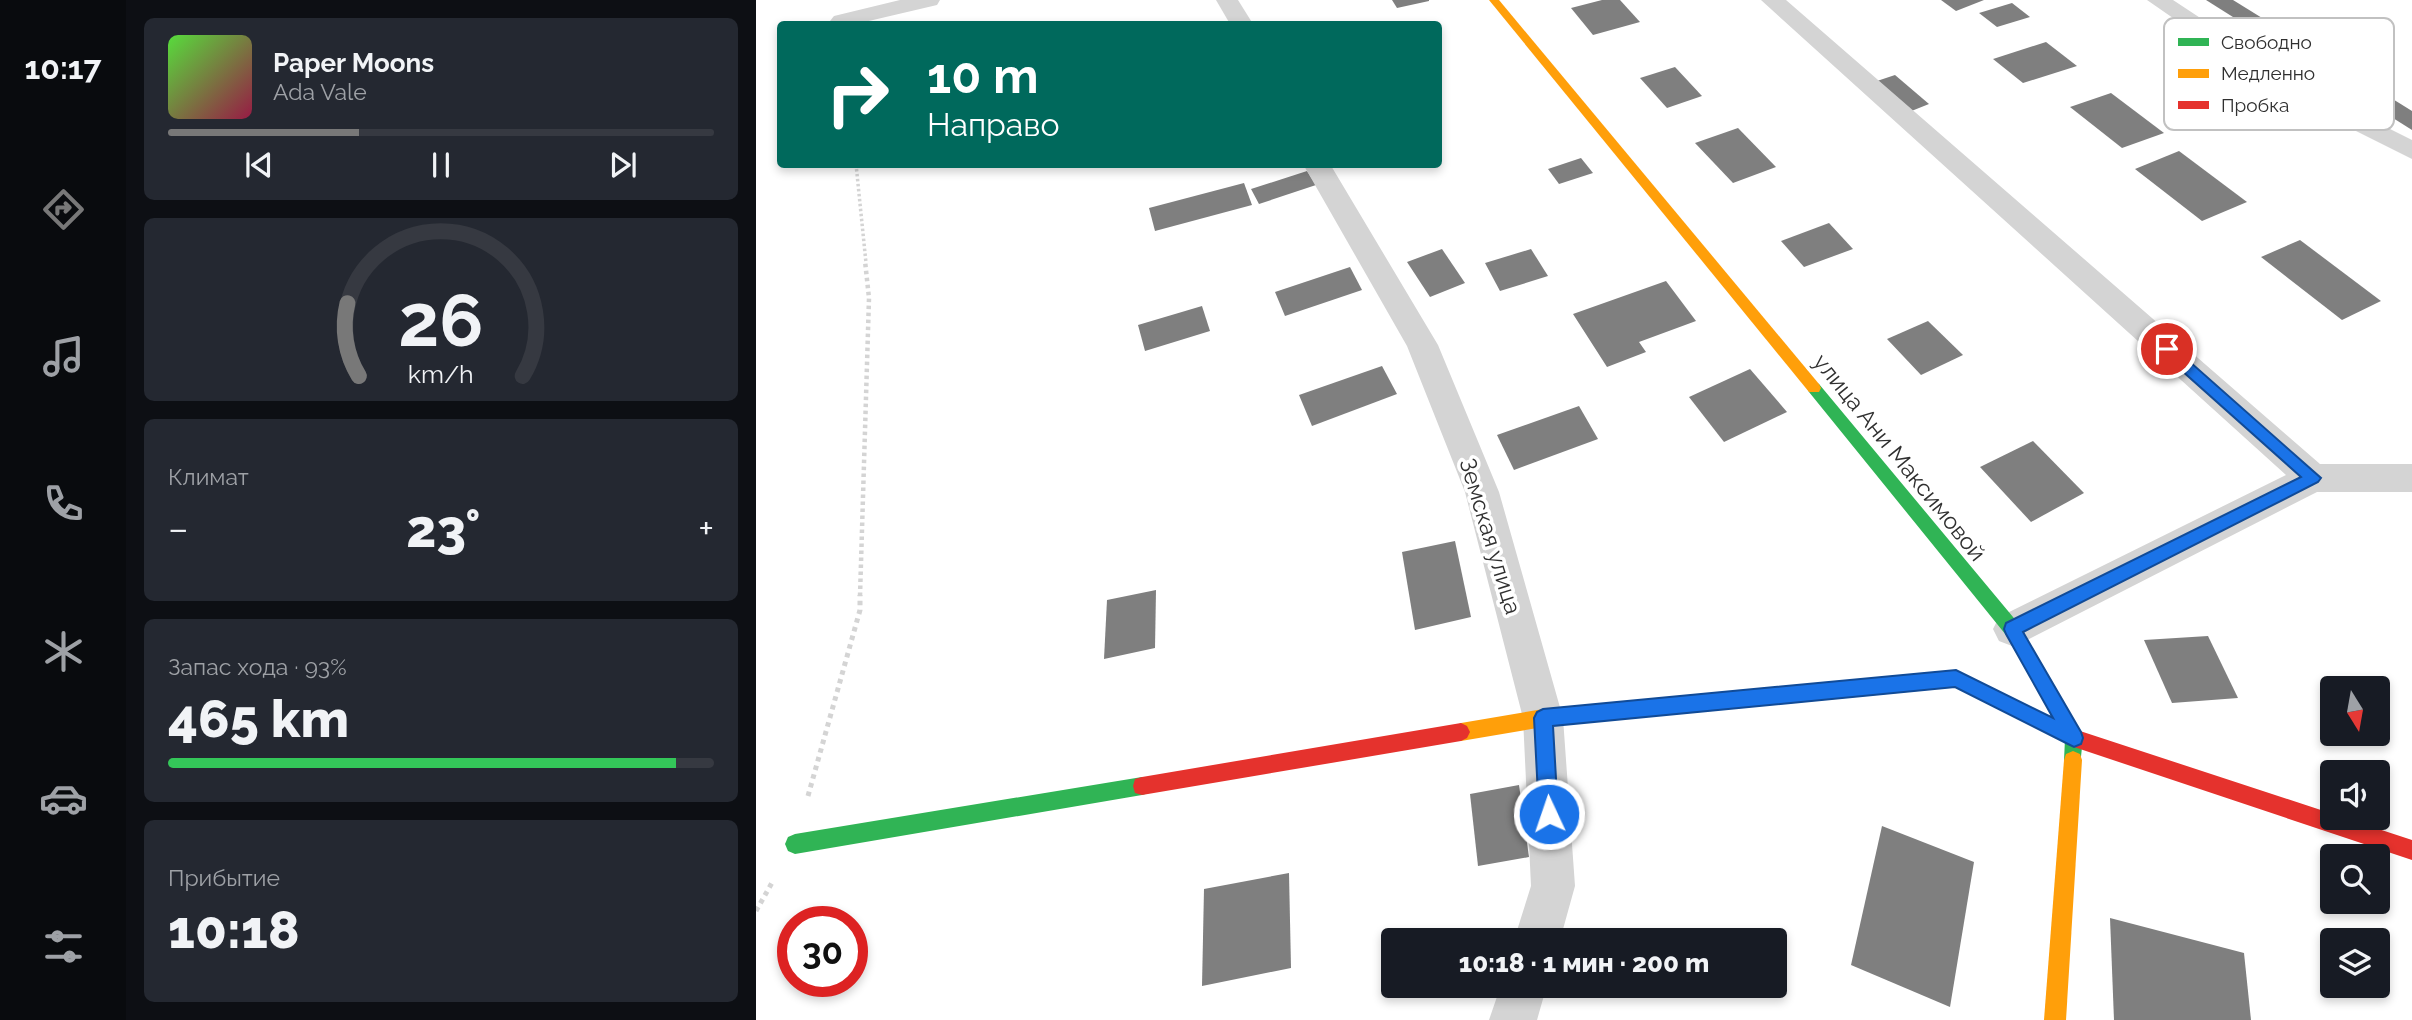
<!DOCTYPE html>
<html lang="ru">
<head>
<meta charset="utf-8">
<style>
	:root { --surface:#171b24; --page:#242831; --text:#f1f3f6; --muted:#9ea1a6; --line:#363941; --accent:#787878 }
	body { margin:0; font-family:Raleway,sans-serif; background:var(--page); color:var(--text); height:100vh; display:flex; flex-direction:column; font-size:26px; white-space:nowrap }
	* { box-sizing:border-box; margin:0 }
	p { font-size:23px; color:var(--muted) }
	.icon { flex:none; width:38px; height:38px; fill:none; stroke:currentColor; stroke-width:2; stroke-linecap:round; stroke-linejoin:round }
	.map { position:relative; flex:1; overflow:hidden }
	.panel { display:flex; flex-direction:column; gap:18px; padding:18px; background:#0d0f14; width:630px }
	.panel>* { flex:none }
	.hud { position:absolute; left:21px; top:21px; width:665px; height:147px; border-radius:7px; box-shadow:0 4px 10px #0003; background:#00695c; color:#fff; overflow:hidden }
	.needle { width:46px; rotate:169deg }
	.buttons { position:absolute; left:1564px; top:676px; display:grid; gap:14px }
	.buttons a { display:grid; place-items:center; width:70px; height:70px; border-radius:7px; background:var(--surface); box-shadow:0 4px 10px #0003; font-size:35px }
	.speed { position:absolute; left:21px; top:906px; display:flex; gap:14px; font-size:35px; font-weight:700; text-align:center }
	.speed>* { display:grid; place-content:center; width:91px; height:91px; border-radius:50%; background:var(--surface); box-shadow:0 4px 10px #0003; line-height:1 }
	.speed .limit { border:10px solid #d22; background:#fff; color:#111 }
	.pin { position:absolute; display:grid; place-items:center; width:60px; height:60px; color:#fff; margin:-30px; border:4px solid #fff; border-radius:50%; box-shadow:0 2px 7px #0007 }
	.me { position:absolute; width:77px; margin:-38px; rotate:357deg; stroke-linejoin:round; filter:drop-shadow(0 0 5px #0008) }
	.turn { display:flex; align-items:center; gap:24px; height:147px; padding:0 35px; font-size:32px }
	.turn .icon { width:91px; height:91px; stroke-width:2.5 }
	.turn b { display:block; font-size:49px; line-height:60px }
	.big { font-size:52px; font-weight:800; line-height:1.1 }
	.panel .tile { flex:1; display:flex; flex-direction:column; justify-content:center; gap:10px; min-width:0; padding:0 24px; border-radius:10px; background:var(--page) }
	.panel .dial { align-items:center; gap:0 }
	.dial svg { height:182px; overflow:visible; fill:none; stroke:var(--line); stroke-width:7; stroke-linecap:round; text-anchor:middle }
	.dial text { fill:var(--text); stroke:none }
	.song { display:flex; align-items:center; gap:21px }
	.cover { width:84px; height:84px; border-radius:10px; background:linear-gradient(135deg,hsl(110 70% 55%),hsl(340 70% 35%)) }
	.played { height:7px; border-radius:4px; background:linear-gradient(90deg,var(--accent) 35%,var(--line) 35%) }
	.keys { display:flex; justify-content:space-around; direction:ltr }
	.heat { display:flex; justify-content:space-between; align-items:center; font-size:38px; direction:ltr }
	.charge { height:10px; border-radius:5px; background:linear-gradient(90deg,#34c759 93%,var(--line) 0) }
	.trip { position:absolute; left:625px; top:928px; width:406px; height:70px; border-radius:7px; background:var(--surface); box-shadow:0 4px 10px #0003; font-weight:800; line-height:70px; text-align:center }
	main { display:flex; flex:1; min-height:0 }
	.tabs { display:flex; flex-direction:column; width:126px; justify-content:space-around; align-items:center; background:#090b0e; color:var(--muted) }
	.tabs .icon { width:49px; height:49px }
	.tabs .active { color:var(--accent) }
	.tabs b { font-size:32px; color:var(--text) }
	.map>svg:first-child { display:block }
	.building { fill:#7f7f7f }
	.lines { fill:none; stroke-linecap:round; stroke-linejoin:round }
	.path-far2 { stroke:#d4d4d4; stroke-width:3.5; stroke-dasharray:2.5 2.5; stroke-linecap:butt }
	.path-far1 { stroke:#d4d4d4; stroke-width:4.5; stroke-dasharray:3.5 3.5; stroke-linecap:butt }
	.path { stroke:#d4d4d4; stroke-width:5; stroke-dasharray:4.5 4.5; stroke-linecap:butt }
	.street { fill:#d4d4d4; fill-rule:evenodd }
	.fast { fill:#30b455; fill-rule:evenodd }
	.slow { fill:#ff9f0a; fill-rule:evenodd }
	.jam { fill:#e5322d; fill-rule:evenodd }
	.route { fill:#1a73e8; stroke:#114b97; stroke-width:2 }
	.labels { text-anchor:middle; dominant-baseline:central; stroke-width:7; stroke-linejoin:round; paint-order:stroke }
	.street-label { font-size:23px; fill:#303030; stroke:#fff }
	.key { fill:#fff; stroke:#c1c1c1; stroke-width:2 }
	.key-label { font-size:19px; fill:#303030 }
</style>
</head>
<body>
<main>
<nav class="tabs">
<b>10:17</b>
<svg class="icon active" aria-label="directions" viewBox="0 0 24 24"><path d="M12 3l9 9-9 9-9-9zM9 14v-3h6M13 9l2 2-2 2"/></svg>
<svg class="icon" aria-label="music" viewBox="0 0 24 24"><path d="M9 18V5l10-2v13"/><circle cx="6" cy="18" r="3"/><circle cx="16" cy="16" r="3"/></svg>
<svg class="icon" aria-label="phone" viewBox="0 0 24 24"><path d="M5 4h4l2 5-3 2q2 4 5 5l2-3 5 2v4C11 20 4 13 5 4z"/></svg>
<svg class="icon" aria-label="climate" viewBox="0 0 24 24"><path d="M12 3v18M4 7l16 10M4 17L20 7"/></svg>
<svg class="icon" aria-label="car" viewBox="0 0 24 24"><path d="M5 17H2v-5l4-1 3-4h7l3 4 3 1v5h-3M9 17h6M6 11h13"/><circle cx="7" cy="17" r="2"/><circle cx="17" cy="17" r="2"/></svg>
<svg class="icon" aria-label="filters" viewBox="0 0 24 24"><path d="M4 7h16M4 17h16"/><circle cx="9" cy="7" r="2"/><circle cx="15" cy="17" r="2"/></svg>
</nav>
<section class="panel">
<div class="tile">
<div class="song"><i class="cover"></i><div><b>Paper Moons</b><p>Ada Vale</p></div></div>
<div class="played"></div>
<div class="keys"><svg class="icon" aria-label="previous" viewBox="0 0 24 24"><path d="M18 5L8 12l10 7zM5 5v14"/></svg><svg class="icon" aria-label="pause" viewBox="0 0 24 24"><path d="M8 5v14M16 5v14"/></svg><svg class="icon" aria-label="next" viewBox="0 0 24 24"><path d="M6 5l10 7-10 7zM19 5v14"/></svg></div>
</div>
<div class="tile dial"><svg viewBox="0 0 100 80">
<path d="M14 69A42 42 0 1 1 86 69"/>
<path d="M14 69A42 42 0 0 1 9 37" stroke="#787878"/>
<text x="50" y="56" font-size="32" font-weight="700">26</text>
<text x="50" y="72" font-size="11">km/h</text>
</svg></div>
<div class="tile"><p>Климат</p>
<div class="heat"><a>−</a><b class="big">23°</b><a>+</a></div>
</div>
<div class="tile"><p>Запас хода · 93%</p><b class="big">465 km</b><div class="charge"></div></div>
<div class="tile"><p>Прибытие</p><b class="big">10:18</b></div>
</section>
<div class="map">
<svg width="1656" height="1020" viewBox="0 0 1656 1020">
	<rect width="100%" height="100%" fill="#fff"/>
	<g class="building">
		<path d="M636,0H673V1L641,8Z"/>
		<path d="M846,0H864L884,22L837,35L815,8Z"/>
		<path d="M1185,0H1228L1200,11Z"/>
		<path d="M1450,0H1477L1656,111V130Z"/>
		<path d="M1256,3L1274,17L1241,27L1223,13Z"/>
		<path d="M1290,42L1321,66L1267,83L1237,59Z"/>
		<path d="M919,67L946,96L911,108L884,78Z"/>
		<path d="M1139,75L1173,104L1153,112L1118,82Z"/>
		<path d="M1355,93L1408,133L1366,148L1314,107Z"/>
		<path d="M982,128L1020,167L977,183L939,143Z"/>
		<path d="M1423,151L1491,202L1446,221L1379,169Z"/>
		<path d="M825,158L837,173L803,184L792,169Z"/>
		<path d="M551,171L560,185L503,204L495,189Z"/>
		<path d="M488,183L496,205L399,231L393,208Z"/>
		<path d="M1073,223L1097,249L1048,267L1025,241Z"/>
		<path d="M1544,240L1625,301L1586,320L1505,257Z"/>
		<path d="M686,249L709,283L674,297L651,262Z"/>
		<path d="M775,249L792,276L744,291L729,263Z"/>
		<path d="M594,267L606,290L529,316L519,292Z"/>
		<path d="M910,281L940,321L883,342L890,352L851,367L817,314Z"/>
		<path d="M446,306L454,331L389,351L382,325Z"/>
		<path d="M1172,321L1207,355L1165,375L1131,339Z"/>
		<path d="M626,366L641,394L556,426L543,395Z"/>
		<path d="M994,369L1031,412L968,442L933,397Z"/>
		<path d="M823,406L842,439L758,470L741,435Z"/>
		<path d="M1277,441L1328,493L1275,522L1224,467Z"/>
		<path d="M699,541L715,617L659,630L646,552Z"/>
		<path d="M400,590L399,648L348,659L351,600Z"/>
		<path d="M1452,636L1482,698L1416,703L1388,640Z"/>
		<path d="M763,785L773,857L722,866L714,794Z"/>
		<path d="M1126,826L1218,862L1194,1007L1095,965Z"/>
		<path d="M533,873L535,968L446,986L448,889Z"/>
		<path d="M1354,918L1488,953L1495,1020H1358Z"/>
	</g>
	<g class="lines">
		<path class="path-far2" d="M100,164L110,263"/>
		<path class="path-far1" d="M104,596L113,298L109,261"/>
		<g class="path">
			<path d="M52,796L104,610V595"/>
			<path d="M0,911L17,881"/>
		</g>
		<g class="street">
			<path d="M144,0H184L181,5L100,24H77L74,21L78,16Z"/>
			<path d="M460,0H482L497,24H474Z"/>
			<path d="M1005,0H1030L1564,464H1656V492H1561L1269,641L1256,646L1243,641L1237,629L1243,617L1530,475Z"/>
			<path d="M1391,0H1417L1546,85L1656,140V159L1528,95Z"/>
			<path d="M547,164H574L682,345L743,492L807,718L819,886L804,940H758L775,886L767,718L709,492L651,346Z"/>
			<path d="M745,985H791L781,1020H733Z"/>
		</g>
		<g class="fast">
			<path d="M1058,382L1063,384L1262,623L1324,732L1327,738L1324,766L1317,769L1310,766L1308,760L1309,739L1250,635L1053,392L1051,388L1053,384Z"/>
			<path d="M386,777L393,779L395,786L393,793L386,795L39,854L32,851L29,844L32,837L39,834Z"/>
		</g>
		<g class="slow">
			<path d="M733,0H743L1063,384L1065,388L1063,392H1053Z"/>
			<path d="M1162,675L1168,677L1171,683L1168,689L1162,691L787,727L705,741L699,738L696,732L699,726L705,723L787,709Z"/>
			<path d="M1317,751L1324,754L1326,760L1310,1020H1288L1308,760L1310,754Z"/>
		</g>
		<g class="jam">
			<path d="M1200,671L1321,730L1577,814V817H1586L1656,840V860L1318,747L1199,687L1162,691L1156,689L1153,683L1156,677Z"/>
			<path d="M705,723L711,726L714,732L711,738L705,741L386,795L379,793L377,786L379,779L386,777Z"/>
		</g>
	</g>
	<path class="route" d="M1411,344L1416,346L1565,478L1562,482L1267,632L1325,732L1327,738L1325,744L1318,747L1312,744L1199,687L797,726L802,814L799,821L793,824L786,821L783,814L778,718L781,712L787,709L1200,670L1297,718L1250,634L1248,629L1250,623L1545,477L1406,353V346Z"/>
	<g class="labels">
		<g class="street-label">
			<text transform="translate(1144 457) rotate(51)">улица Ани Максимовой</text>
			<text transform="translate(735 536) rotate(73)">Земская улица</text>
		</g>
	</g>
	<rect x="1408" y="18" width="230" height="112" rx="10" class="key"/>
	<rect x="1422" y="38" width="31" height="8" fill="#30b455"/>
	<rect x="1422" y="69" width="31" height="9" fill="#ff9f0a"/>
	<rect x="1422" y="101" width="31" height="8" fill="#e5322d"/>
	<g class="key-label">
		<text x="1465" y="49">Свободно</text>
		<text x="1465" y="80">Медленно</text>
		<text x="1465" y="112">Пробка</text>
	</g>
</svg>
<div class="buttons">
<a><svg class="needle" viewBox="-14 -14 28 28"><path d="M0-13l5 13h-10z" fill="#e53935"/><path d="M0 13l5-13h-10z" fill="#9ea1a6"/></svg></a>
<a><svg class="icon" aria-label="sound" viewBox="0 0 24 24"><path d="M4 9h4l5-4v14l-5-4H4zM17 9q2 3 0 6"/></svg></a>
<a><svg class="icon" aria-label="search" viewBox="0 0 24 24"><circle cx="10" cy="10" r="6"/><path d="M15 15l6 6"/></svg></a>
<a><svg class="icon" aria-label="layers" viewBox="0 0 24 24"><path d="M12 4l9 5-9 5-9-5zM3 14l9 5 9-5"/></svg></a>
</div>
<div class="speed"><div class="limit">30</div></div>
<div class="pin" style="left:1411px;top:349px;background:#d93025"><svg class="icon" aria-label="arrive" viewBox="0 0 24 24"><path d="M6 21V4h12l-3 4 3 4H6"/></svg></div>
<svg class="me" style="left:793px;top:814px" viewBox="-20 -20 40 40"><circle r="17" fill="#1a73e8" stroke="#fff" stroke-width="3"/><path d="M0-11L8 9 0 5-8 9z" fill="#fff"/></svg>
<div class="trip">10:18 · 1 мин · 200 m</div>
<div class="hud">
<div class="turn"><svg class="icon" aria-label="right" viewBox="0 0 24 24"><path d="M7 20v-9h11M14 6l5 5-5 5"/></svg><div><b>10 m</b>Направо</div></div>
</div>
</div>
</main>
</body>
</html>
